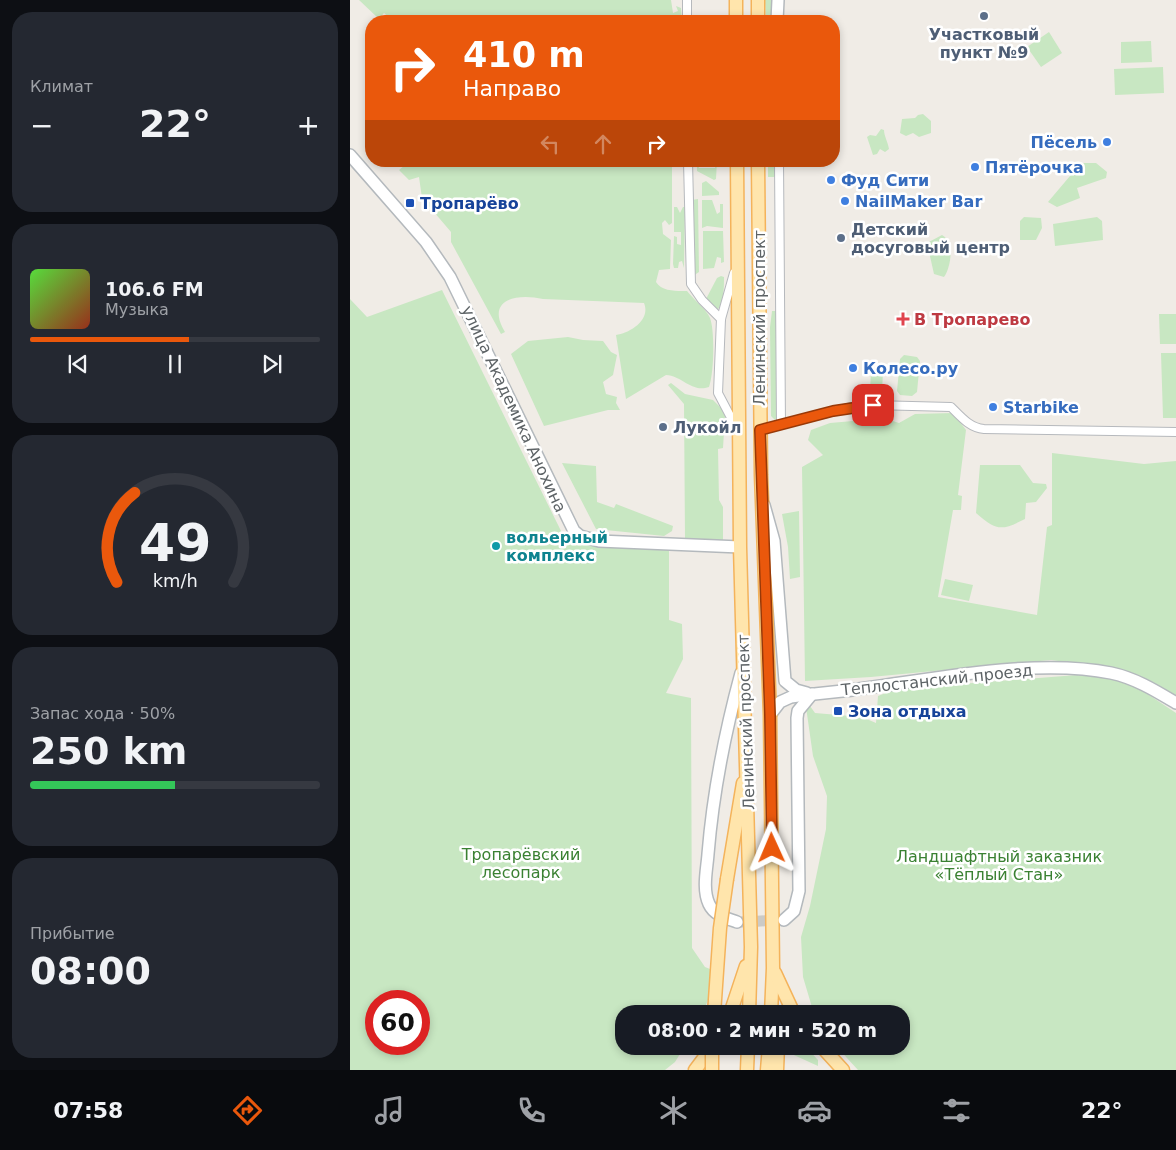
<!DOCTYPE html>
<html lang="ru">
<head>
<meta charset="utf-8">
<style>
	:root { --surface:#171b24; --page:#242831; --text:#f1f3f6; --muted:#9ea1a6; --line:#363941; --accent:#ea580c }
	body { margin:0; font-family:"DejaVu Sans",sans-serif; background:var(--page); color:var(--text); height:100vh; display:flex; flex-direction:column; font-size:19px; white-space:nowrap }
	* { box-sizing:border-box; margin:0 }
	p { font-size:16px; color:var(--muted) }
	.icon { flex:none; width:28px; height:28px; fill:none; stroke:currentColor; stroke-width:2; stroke-linecap:round; stroke-linejoin:round }
	.map { position:relative; flex:1; overflow:hidden }
	.sheet { display:flex; flex-direction:column; gap:12px; padding:12px; background:#0d0f14; width:350px }
	.sheet>* { flex:none }
	.banner { position:absolute; left:15px; top:15px; width:475px; height:152px; border-radius:20px; box-shadow:0 2px 8px #0003; background:#ea580c; color:#fff; overflow:hidden }
	.speed { position:absolute; left:15px; top:990px; display:flex; gap:10px; font-size:25px; font-weight:700; text-align:center }
	.speed>* { display:grid; place-content:center; width:65px; height:65px; border-radius:50%; background:var(--surface); box-shadow:0 2px 8px #0003; line-height:1 }
	.speed .limit { border:8px solid #d22; background:#fff; color:#111 }
	.pin { position:absolute; display:grid; place-items:center; width:42px; height:42px; color:#fff; margin:-21px; border-radius:10px; box-shadow:0 2px 8px #0006 }
	.me { position:absolute; width:55px; margin:-28px; rotate:359deg; stroke-linejoin:round; filter:drop-shadow(0 0 4px #0008) }
	.turn { display:flex; align-items:center; gap:18px; height:105px; padding:0 15px; font-size:22px }
	.turn .icon { width:65px; height:65px; stroke-width:2.5 }
	.turn b { display:block; font-size:35px; line-height:42px }
	.lanes { display:flex; align-items:center; height:48px; padding:0 15px; background:#0003; justify-content:center; gap:25px; direction:ltr }
	.lanes .off { opacity:.35 }
	.big { font-size:38px; font-weight:800; line-height:1.1 }
	.sheet .widget { flex:1; display:flex; flex-direction:column; justify-content:center; gap:8px; min-width:0; padding:0 18px; border-radius:20px; background:var(--page) }
	.sheet .dial { align-items:center; gap:0 }
	.dial svg { height:130px; overflow:visible; fill:none; stroke:var(--line); stroke-width:7; stroke-linecap:round; text-anchor:middle }
	.dial text { fill:var(--text); stroke:none }
	.song { display:flex; align-items:center; gap:15px }
	.cover { width:60px; height:60px; border-radius:8px; background:linear-gradient(135deg,hsl(110 70% 55%),hsl(10 70% 35%)) }
	.played { height:5px; border-radius:2px; background:linear-gradient(90deg,var(--accent) 55%,var(--line) 55%) }
	.keys { display:flex; justify-content:space-around; direction:ltr }
	.heat { display:flex; justify-content:space-between; align-items:center; font-size:28px; direction:ltr }
	.charge { height:8px; border-radius:4px; background:linear-gradient(90deg,#34c759 50%,var(--line) 0) }
	.trip { position:absolute; left:265px; top:1005px; width:295px; height:50px; border-radius:20px; background:var(--surface); box-shadow:0 2px 8px #0003; font-weight:800; line-height:50px; text-align:center }
	.tab-bar { display:flex; height:80px; justify-content:space-around; align-items:center; background:#090b0e; color:var(--muted) }
	.tab-bar .icon { width:35px; height:35px }
	.tab-bar .active { color:var(--accent) }
	.tab-bar b { font-size:22px; color:var(--text) }
	main { display:flex; flex:1; min-height:0 }
	.map>svg:first-child { display:block }
	.green { fill:#c8e7c2; fill-rule:evenodd }
	.lines { fill:none; stroke-linecap:round; stroke-linejoin:round }
	.secondary-tunnel { stroke:#cbcac6; stroke-width:11; stroke-dasharray:11 5.5; stroke-linecap:butt }
	.street-casing { stroke:#b6b9bd; stroke-width:10 }
	.secondary-casing { stroke:#b4b9bd; stroke-width:14 }
	.primary-casing { stroke:#f4b35b; stroke-width:15 }
	.street { stroke:#fff; stroke-width:8 }
	.secondary { stroke:#fff; stroke-width:11 }
	.primary { stroke:#ffe5ac; stroke-width:12 }
	.primary-bridge-casing { stroke:#f4b35b; stroke-width:15; stroke-linecap:butt }
	.primary-bridge { stroke:#ffe5ac; stroke-width:12 }
	.route-casing { stroke:#983908; stroke-width:12 }
	.route { stroke:#ea580c; stroke-width:9 }
	.service-dot { fill:#5c6f8a; stroke:#fff; stroke-width:2 }
	.shop-dot { fill:#3f7fe0; stroke:#fff; stroke-width:2 }
	.transit-dot { fill:#1a4fb4; stroke:#fff; stroke-width:2 }
	.health-dot { fill:#e0444e; stroke:#fff; stroke-width:2 }
	.culture-dot { fill:#0f9aa8; stroke:#fff; stroke-width:2 }
	.labels { text-anchor:middle; dominant-baseline:central; stroke-width:5; stroke-linejoin:round; paint-order:stroke }
	.service-label { font-size:16px; font-weight:bold; fill:#4e5e75; stroke:#fff; text-anchor:start }
	.shop-label { font-size:16px; font-weight:bold; fill:#366cbe; stroke:#fff; text-anchor:start }
	.transit-label { font-size:16px; font-weight:bold; fill:#164399; stroke:#fff; text-anchor:start }
	.street-label { font-size:16px; fill:#5d6366; stroke:#fff }
	.health-label { font-size:16px; font-weight:bold; fill:#be3a42; stroke:#fff; text-anchor:start }
	.culture-label { font-size:16px; font-weight:bold; fill:#0d838f; stroke:#fff; text-anchor:start }
	.park-label { font-size:16px; fill:#3a8132; stroke:#fff }
</style>
</head>
<body>
<main>
<section class="sheet">
<div class="widget"><p>Климат</p>
<div class="heat"><a>−</a><b class="big">22°</b><a>+</a></div>
</div>
<div class="widget">
<div class="song"><i class="cover"></i><div><b>106.6 FM</b><p>Музыка</p></div></div>
<div class="played"></div>
<div class="keys"><svg class="icon" aria-label="previous" viewBox="0 0 24 24"><path d="M18 5L8 12l10 7zM5 5v14"/></svg><svg class="icon" aria-label="pause" viewBox="0 0 24 24"><path d="M8 5v14M16 5v14"/></svg><svg class="icon" aria-label="next" viewBox="0 0 24 24"><path d="M6 5l10 7-10 7zM19 5v14"/></svg></div>
</div>
<div class="widget dial"><svg viewBox="0 0 100 80">
<path d="M14 69A42 42 0 1 1 86 69"/>
<path d="M14 69A42 42 0 0 1 25 14" stroke="#ea580c"/>
<text x="50" y="56" font-size="32" font-weight="700">49</text>
<text x="50" y="72" font-size="11">km/h</text>
</svg></div>
<div class="widget"><p>Запас хода · 50%</p><b class="big">250 km</b><div class="charge"></div></div>
<div class="widget"><p>Прибытие</p><b class="big">08:00</b></div>
</section>
<div class="map">
<svg width="826" height="1070" viewBox="0 0 826 1070">
	<rect width="100%" height="100%" fill="#f0ece6"/>
	<g class="green">
		<path d="M9,0H321L323,13L328,11L326,6L331,8L332,21H43L34,13L29,19Z"/>
		<path d="M415,0H425V21H416Z"/>
		<path d="M699,32L712,53L691,67L677,47Z"/>
		<path d="M801,41L802,62L771,63V42Z"/>
		<path d="M813,67L814,93L765,95L764,69Z"/>
		<path d="M573,114L581,121V133L569,137L563,133L556,136L550,133L552,119L565,118L568,115Z"/>
		<path d="M531,129L534,130C534,136 538,142 539,149L535,152L530,149L527,154L523,155L517,137L520,135L526,136Z"/>
		<path d="M60,161H322V223L319,225L315,220L312,223L313,234L321,240L320,269L309,270L306,282C312,292 328,291 337,291C343,299 356,309 360,318C365,331 364,374 359,387C341,393 333,376 316,375L276,399L266,335C280,333 301,320 294,303L193,299C167,293 135,299 155,332L151,334L101,242V232L72,198L69,177L59,180L49,170Z"/>
		<path d="M347,161L349,168H365L367,161L366,179L364,180L347,171Z"/>
		<rect x="418" y="161" width="8" height="16"/>
		<path d="M731,163H746L757,172L756,178L727,188L730,198L707,207L698,202Z"/>
		<path d="M356,181L369,192V195L352,196V183Z"/>
		<path d="M348,199L349,272L343,276L342,200Z"/>
		<path d="M352,200H362L367,214L370,212V204H373V228L357,226L352,228Z"/>
		<path d="M324,207H327L330,213L333,207H335L334,268L332,261L329,262L328,268H324L323,264L324,236L327,237V244L331,245V232H324Z"/>
		<path d="M674,217L691,218L692,228L686,240H670V221Z"/>
		<path d="M747,217L752,221L753,240L705,246L703,224Z"/>
		<path d="M353,231H373L374,262L371,263V258L367,257L364,268L353,269Z"/>
		<path d="M592,235C605,242 601,267 594,277L584,274L577,243Z"/>
		<path d="M371,276L374,277C374,288 374,301 367,311L356,299L367,278Z"/>
		<path d="M92,290L212,533L229,542L319,550V620L332,624L333,659L316,693L341,698L342,948L355,967L365,971L358,1000L352,1014H274V1046H335L325,1062L315,1070H0V299L17,317ZM26,1001H69V1044H26Z"/>
		<path d="M422,311H427L428,416L425,420L421,416L420,327Z"/>
		<path d="M809,314H826V344H810Z"/>
		<path d="M218,337L233,340L253,341L261,352L267,355L263,375L253,382L256,394L267,397L266,403L270,410H258L194,426L161,354L178,341Z"/>
		<path d="M811,353H826V418H813Z"/>
		<path d="M554,355L567,357L570,361L567,392L562,396L550,395L547,391L550,359Z"/>
		<path d="M521,370L533,371L532,393L520,392Z"/>
		<path d="M321,383L335,394L363,400L371,408L375,416L373,448L368,449L369,500L373,507V541H337L335,538L334,404L318,385Z"/>
		<path d="M513,409H537V419L549,423L565,414L603,413L616,430L608,495L612,496L611,510H603L588,597L687,615L697,527L702,525V453L794,464L826,461V700L738,665L701,660L521,677L455,681L452,467L473,455L458,440L461,430L480,423L503,421Z"/>
		<path d="M212,463L246,466L247,502L264,508L266,504L323,526L322,531L314,536L246,529Z"/>
		<path d="M630,465H670L683,483L696,484L697,488L686,502L676,503L675,519C651,531 647,531 626,513Z"/>
		<path d="M449,511L450,577L440,579L438,547L432,514Z"/>
		<path d="M595,579L623,585L619,601L591,595Z"/>
		<path d="M727,675L765,678L790,689L826,713V1070H508L486,1046H551V1014H464L453,977L451,937L460,906L476,829L477,796L463,756L456,707L460,706L465,713L512,717L526,723L528,696L546,689Z"/>
		<path d="M435,1046H455L468,1060V1066L435,1051Z"/>
	</g>
	<g class="lines">
		<path class="secondary-tunnel" d="M391,922L430,920"/>
		<defs>
			<g id="street">
				<path d="M337,0V21"/>
				<path d="M338,161L341,284L352,300L371,319"/>
				<path d="M429,161L431,425"/>
				<path d="M384,273L371,319L368,393L387,429"/>
				<path d="M410,430L501,407L523,405L601,407C611,417 620,428 634,429L826,432"/>
			</g>
			<g id="secondary">
				<path d="M427,21L428,0"/>
				<path d="M0,155L76,242L100,277L224,531L230,536L249,541L390,547"/>
				<path d="M414,505L424,541L435,681L446,690L457,693"/>
				<path d="M420,715L430,702L441,697C466,693 491,692 516,688C590,678 688,658 761,673C785,678 806,691 826,703"/>
				<path d="M434,920L444,911L449,891L447,718L448,711L462,694"/>
				<path d="M387,922C376,918 364,915 359,904C352,889 357,869 358,854C363,793 375,732 391,673"/>
			</g>
			<g id="primary">
				<path d="M386,0V21"/>
				<path d="M408,0V21"/>
				<path d="M387,161L390,547L401,947L399,1014"/>
				<path d="M408,161L411,475L420,715L423,968L421,1014"/>
				<path d="M377,879L393,783"/>
				<path d="M425,973L444,1014"/>
				<path d="M380,1014L396,966"/>
				<path d="M471,1046L493,1070"/>
				<path d="M345,1070L363,1046"/>
				<path d="M397,1070L398,1046"/>
				<path d="M417,1070L419,1046"/>
				<path d="M427,1070L428,1046"/>
			</g>
		</defs>
		<use href="#street" class="street-casing"/>
		<use href="#secondary" class="secondary-casing"/>
		<use href="#primary" class="primary-casing"/>
		<use href="#street" class="street"/>
		<use href="#secondary" class="secondary"/>
		<use href="#primary" class="primary"/>
		<defs>
			<g id="primary-bridge">
				<path d="M364,1014L370,928L377,879"/>
				<path d="M362,1070V1046"/>
			</g>
		</defs>
		<use href="#primary-bridge" class="primary-bridge-casing"/>
		<use href="#primary-bridge" class="primary-bridge"/>
	</g>
	<g class="lines">
		<defs>
			<path id="route" d="M422,848L420,715L410,430L483,411L523,405"/>
		</defs>
		<use href="#route" class="route-casing"/>
		<use href="#route" class="route"/>
	</g>
	<g class="service-dot">
		<circle cx="634" cy="16" r="5"/>
		<circle cx="491" cy="238" r="5"/>
		<circle cx="313" cy="427" r="5"/>
	</g>
	<g class="shop-dot">
		<circle cx="757" cy="142" r="5"/>
		<circle cx="625" cy="167" r="5"/>
		<circle cx="481" cy="180" r="5"/>
		<circle cx="495" cy="201" r="5"/>
		<circle cx="503" cy="368" r="5"/>
		<circle cx="643" cy="407" r="5"/>
	</g>
	<g class="transit-dot">
		<rect x="55" y="198" width="10" height="10" rx="2.5"/>
		<rect x="483" y="706" width="10" height="10" rx="2.5"/>
	</g>
	<path class="health-dot" d="M550.5 311.5h5v5h5v5h-5v5h-5v-5h-5v-5h5z"/>
	<circle class="culture-dot" cx="146" cy="546" r="5"/>
	<g class="labels">
		<g class="service-label">
			<text x="634" y="34" text-anchor="middle">Участковый<tspan x="634" dy="18">пункт №9</tspan></text>
			<text x="501" y="229">Детский<tspan x="501" dy="18">досуговый центр</tspan></text>
			<text x="323" y="427">Лукойл</text>
		</g>
		<g class="shop-label">
			<text x="747" y="142" text-anchor="end">Пёсель</text>
			<text x="635" y="167">Пятёрочка</text>
			<text x="491" y="180">Фуд Сити</text>
			<text x="505" y="201">NailMaker Bar</text>
			<text x="513" y="368">Колесо.ру</text>
			<text x="653" y="407">Starbike</text>
		</g>
		<g class="transit-label">
			<text x="70" y="203">Тропарёво</text>
			<text x="498" y="711">Зона отдыха</text>
		</g>
		<g class="street-label">
			<text transform="translate(409 318) rotate(-90)">Ленинский проспект</text>
			<text transform="translate(164 409) rotate(65)">улица Академика Анохина</text>
			<text transform="translate(587 680) rotate(-6)">Теплостанский проезд</text>
			<text transform="translate(396 722) rotate(-92)">Ленинский проспект</text>
		</g>
		<g class="health-label">
			<text x="564" y="319">В Тропарево</text>
		</g>
		<g class="culture-label">
			<text x="156" y="537">вольерный<tspan x="156" dy="18">комплекс</tspan></text>
		</g>
		<g class="park-label">
			<text x="171" y="854">Тропарёвский<tspan x="171" dy="18">лесопарк</tspan></text>
			<text x="649" y="856">Ландшафтный заказник<tspan x="649" dy="18">«Тёплый Стан»</tspan></text>
		</g>
	</g>
</svg>
<div class="speed"><div class="limit">60</div></div>
<div class="pin" style="left:523px;top:405px;background:#d93025"><svg class="icon" aria-label="arrive" viewBox="0 0 24 24"><path d="M6 21V4h12l-3 4 3 4H6"/></svg></div>
<svg class="me" style="left:422px;top:848px" viewBox="-20 -20 40 40"><path d="M0-17L14 15 0 8-14 15z" fill="#ea580c" stroke="#fff" stroke-width="4"/></svg>
<div class="trip">08:00 · 2 мин · 520 m</div>
<div class="banner">
<div class="turn"><svg class="icon" aria-label="right" viewBox="0 0 24 24"><path d="M7 20v-9h11M14 6l5 5-5 5"/></svg><div><b>410 m</b>Направо</div></div>
<div class="lanes"><svg class="icon off" aria-label="left" viewBox="0 0 24 24"><path d="M17 20v-9H6M10 6l-5 5 5 5"/></svg><svg class="icon off" aria-label="ahead" viewBox="0 0 24 24"><path d="M12 20V5M6 11l6-6 6 6"/></svg><svg class="icon" aria-label="right" viewBox="0 0 24 24"><path d="M7 20v-9h11M14 6l5 5-5 5"/></svg></div>
</div>
</div>
</main>
<nav class="tab-bar">
<b>07:58</b>
<svg class="icon active" aria-label="directions" viewBox="0 0 24 24"><path d="M12 3l9 9-9 9-9-9zM9 14v-3h6M13 9l2 2-2 2"/></svg>
<svg class="icon" aria-label="music" viewBox="0 0 24 24"><path d="M9 18V5l10-2v13"/><circle cx="6" cy="18" r="3"/><circle cx="16" cy="16" r="3"/></svg>
<svg class="icon" aria-label="phone" viewBox="0 0 24 24"><path d="M5 4h4l2 5-3 2q2 4 5 5l2-3 5 2v4C11 20 4 13 5 4z"/></svg>
<svg class="icon" aria-label="climate" viewBox="0 0 24 24"><path d="M12 3v18M4 7l16 10M4 17L20 7"/></svg>
<svg class="icon" aria-label="car" viewBox="0 0 24 24"><path d="M5 17H2v-5l4-1 3-4h7l3 4 3 1v5h-3M9 17h6M6 11h13"/><circle cx="7" cy="17" r="2"/><circle cx="17" cy="17" r="2"/></svg>
<svg class="icon" aria-label="filters" viewBox="0 0 24 24"><path d="M4 7h16M4 17h16"/><circle cx="9" cy="7" r="2"/><circle cx="15" cy="17" r="2"/></svg>
<b>22°</b>
</nav>
</body>
</html>
